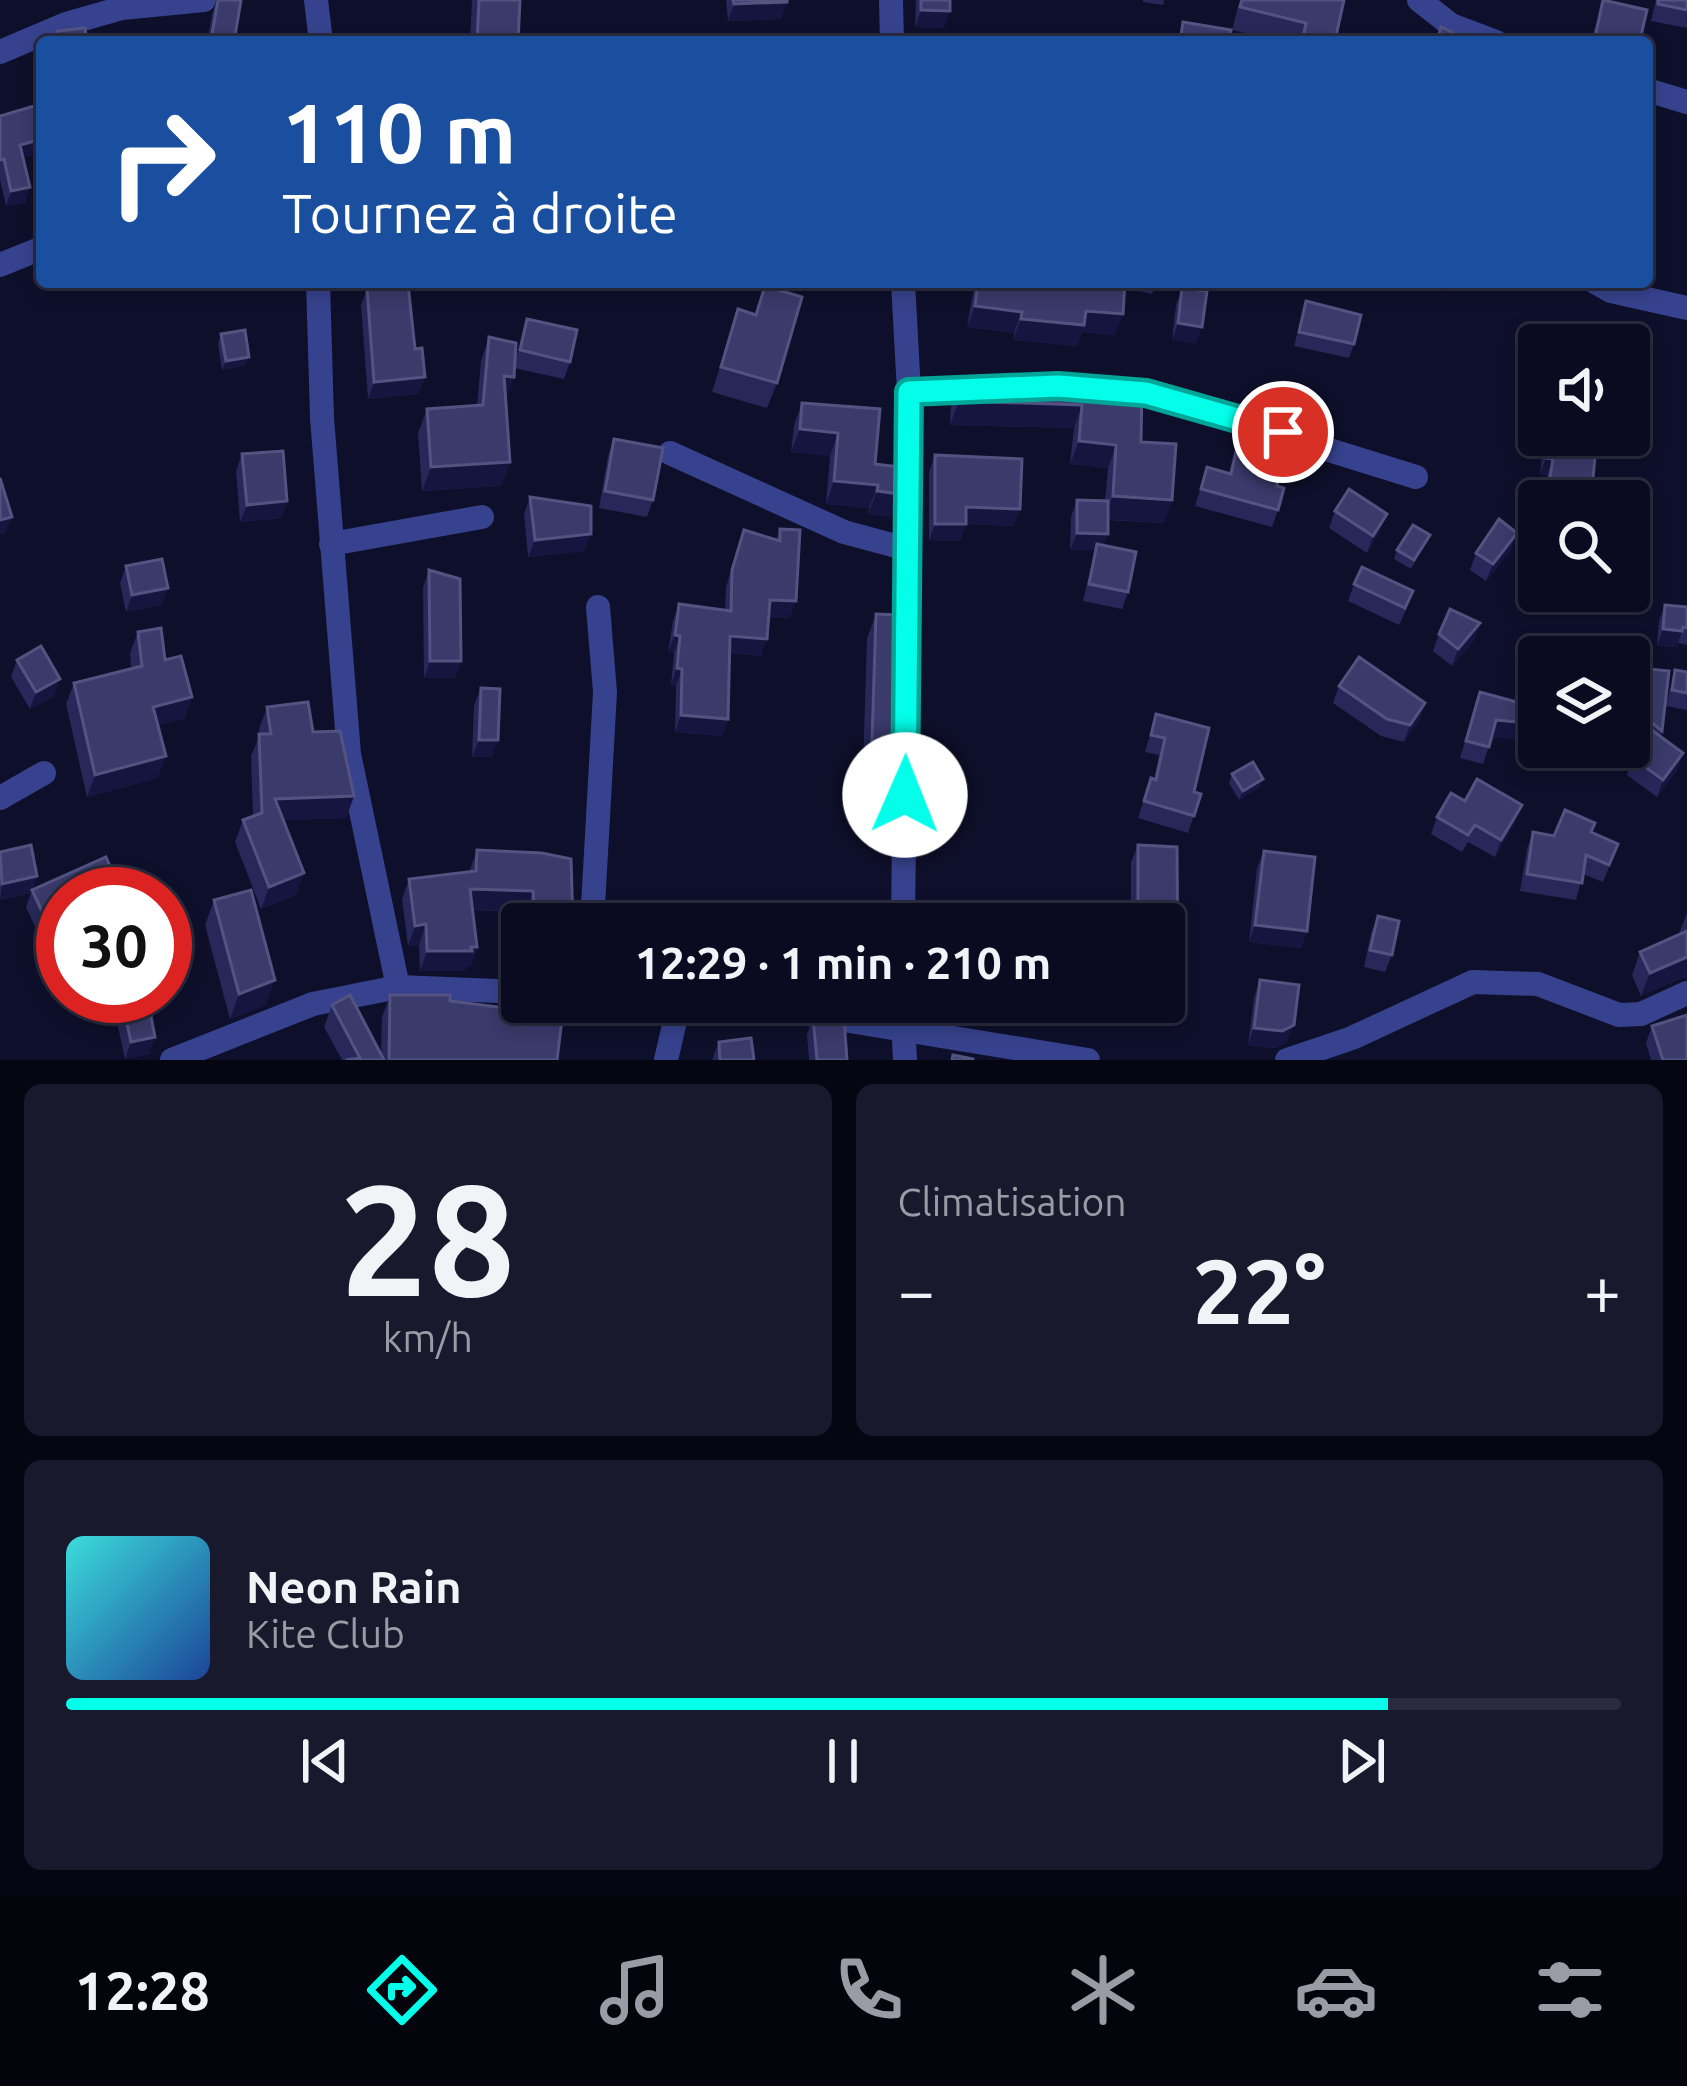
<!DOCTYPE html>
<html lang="fr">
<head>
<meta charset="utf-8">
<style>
	:root { --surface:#0a0b20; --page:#18192d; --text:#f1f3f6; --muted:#999ba5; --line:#2a2b3e; --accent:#03ffea }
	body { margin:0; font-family:Ubuntu,sans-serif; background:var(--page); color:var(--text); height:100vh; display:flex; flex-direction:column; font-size:45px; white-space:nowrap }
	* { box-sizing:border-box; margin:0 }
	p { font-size:39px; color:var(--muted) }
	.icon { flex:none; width:66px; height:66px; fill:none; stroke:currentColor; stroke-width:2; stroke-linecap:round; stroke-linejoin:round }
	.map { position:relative; height:1060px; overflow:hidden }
	.sheet { display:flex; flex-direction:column; gap:24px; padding:24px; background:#060612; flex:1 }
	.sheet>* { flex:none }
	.guide { position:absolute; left:36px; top:36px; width:1617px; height:252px; border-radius:12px; box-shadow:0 6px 18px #0003,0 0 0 3px var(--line); background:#1a4fa0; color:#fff; overflow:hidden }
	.controls { position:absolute; left:1518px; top:324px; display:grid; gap:24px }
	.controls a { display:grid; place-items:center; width:132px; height:132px; border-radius:12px; background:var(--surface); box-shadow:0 6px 18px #0003,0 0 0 3px var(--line); font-size:60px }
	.speed { position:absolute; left:36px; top:867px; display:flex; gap:24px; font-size:60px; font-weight:700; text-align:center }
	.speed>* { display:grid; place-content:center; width:156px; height:156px; border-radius:50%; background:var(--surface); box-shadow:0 6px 18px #0003,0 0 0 3px var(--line); line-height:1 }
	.speed .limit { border:18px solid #d22; background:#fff; color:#111 }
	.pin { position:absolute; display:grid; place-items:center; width:102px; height:102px; color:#fff; margin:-51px; border:6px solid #fff; border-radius:50%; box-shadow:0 3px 12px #0007 }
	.me { position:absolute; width:132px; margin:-66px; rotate:1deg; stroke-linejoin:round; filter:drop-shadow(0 0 9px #0008) }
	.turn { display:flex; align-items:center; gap:42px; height:252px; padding:0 48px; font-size:54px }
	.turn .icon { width:156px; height:156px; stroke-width:2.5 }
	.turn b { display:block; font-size:84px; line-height:102px }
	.big { font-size:90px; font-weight:600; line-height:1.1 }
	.sheet .tile { flex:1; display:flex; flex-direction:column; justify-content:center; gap:18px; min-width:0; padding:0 42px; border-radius:18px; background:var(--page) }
	.sheet .dial { align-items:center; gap:0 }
	.dial b { font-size:156px; line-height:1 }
	.song { display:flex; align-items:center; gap:36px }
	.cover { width:144px; height:144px; border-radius:18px; background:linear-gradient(135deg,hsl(180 70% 55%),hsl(220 70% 35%)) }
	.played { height:12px; border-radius:6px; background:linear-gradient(90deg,var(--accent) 85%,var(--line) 85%) }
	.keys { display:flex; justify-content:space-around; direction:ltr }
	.heat { display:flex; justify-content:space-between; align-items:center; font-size:66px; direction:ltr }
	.sheet .tiles { flex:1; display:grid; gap:24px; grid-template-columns:1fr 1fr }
	.tile:last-child { grid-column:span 2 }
	.trip { position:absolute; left:501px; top:903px; width:684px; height:120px; border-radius:12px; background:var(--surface); box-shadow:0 6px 18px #0003,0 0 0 3px var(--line); font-weight:600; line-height:120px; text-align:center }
	.dock { display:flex; height:192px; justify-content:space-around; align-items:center; background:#04040d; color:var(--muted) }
	.dock .icon { width:84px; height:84px }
	.dock .current { color:var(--accent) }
	.dock b { font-size:54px; color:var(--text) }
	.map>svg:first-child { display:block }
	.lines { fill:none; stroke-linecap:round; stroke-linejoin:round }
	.minor { stroke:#36428d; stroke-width:24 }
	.wall { fill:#272759 }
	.shaded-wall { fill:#15153f }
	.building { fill:#3a3a6b; stroke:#535382; stroke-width:3 }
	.route-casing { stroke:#02a698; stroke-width:30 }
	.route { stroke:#03ffea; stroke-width:21 }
</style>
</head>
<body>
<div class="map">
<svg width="1687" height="1060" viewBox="0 0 1687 1060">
	<rect width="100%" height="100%" fill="#0e0f2a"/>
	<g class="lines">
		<g class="minor">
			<path d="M316,0L321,42"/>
			<path d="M891,0L892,42"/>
			<path d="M1419,0L1451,25L1496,42"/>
			<path d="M0,52L66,24L122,8L204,0"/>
			<path d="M1647,90L1687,102"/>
			<path d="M0,265L42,248"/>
			<path d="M318,282L322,418L349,754L398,987"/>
			<path d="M903,282L909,392L903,924"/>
			<path d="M1595,282L1611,291L1687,308"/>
			<path d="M1109,390L1146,393L1416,477"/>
			<path d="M909,392L984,389"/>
			<path d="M670,453L844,532L907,549"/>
			<path d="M331,544L482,517"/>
			<path d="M0,798L44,773"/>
			<path d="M592,924L605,692L598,607"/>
			<path d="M633,1002L678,1008L807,1014L1088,1060"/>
			<path d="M902,1002L905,1060"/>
			<path d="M172,1060L313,1004L398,987L522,992"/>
			<path d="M666,1060L678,1008"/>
			<path d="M1287,1060L1352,1038L1473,982L1538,984L1619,1015L1641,1014L1687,993"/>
		</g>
	</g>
	<g class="wall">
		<path d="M217,0L234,42H207L212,14Z"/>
		<path d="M472,0H520L518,42H470Z"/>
		<path d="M726,0H787L781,19L728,21Z"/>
		<path d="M916,0H950L944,28L915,27Z"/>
		<path d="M1143,0H1164L1163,5L1143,2Z"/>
		<path d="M1240,0H1344L1336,36L1362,42H1282L1232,30Z"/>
		<path d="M1603,0L1647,10L1640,42H1591Z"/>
		<path d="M1656,0H1687V28L1651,21Z"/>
		<path d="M0,116L23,158L30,187L25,203L6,206L0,180Z"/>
		<path d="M975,282H1157L1152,294L1125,288L1115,335L1082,332L1077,346L1013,340L1014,333L967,327Z"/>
		<path d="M765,286L777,383L767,408L712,392L738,309L755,314Z"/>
		<path d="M367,288L415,349L425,377L418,394L368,399L361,305Z"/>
		<path d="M1182,288L1196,344L1172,340L1176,305Z"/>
		<path d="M1306,301L1354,344L1349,358L1294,346Z"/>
		<path d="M527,319L570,362L564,379L514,368L505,399L510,462L501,486L422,491L418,433L427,409L477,406L481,361L489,337L514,366Z"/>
		<path d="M221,334L246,365L222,370L218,343Z"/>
		<path d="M1066,379L1141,442L1164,523L1108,520L1103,546L1128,592L1122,609L1083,601L1095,550H1070L1071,517L1077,500L1105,501L1108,468L1070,464L1074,428L950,425L951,407L959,383Z"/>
		<path d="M802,403L875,464L899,494L891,517L868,514L869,508L826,504L830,456L791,452L794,425Z"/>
		<path d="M1243,422L1278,510L1272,527L1195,506L1207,467L1229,473L1237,439Z"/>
		<path d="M1544,435H1597L1592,489L1597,501H1543L1547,476L1540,475Z"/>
		<path d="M614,439L653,500L647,517L599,508L608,456Z"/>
		<path d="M242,454L287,501L281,518L240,522L236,471Z"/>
		<path d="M935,455L1014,526L966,524L960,541H929V472Z"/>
		<path d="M530,497L584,551L528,557L524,514Z"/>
		<path d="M1335,511L1380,531L1367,553L1329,528Z"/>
		<path d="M780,529L790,618L769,617L761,656L730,653L728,719L722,736L675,732L676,686L671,685L674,653L668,652L673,621L679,604L725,610L726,587L738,547L776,540Z"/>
		<path d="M1430,535L1411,569L1394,559L1397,550Z"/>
		<path d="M1511,550L1486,581L1470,570L1476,553Z"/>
		<path d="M126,566L168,588L161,605L126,612L120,583Z"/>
		<path d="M429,570L461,661L455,678H424L423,587Z"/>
		<path d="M1354,584L1407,608L1399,625L1348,601Z"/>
		<path d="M1665,605L1687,607V645L1678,643L1677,647L1657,646L1659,621Z"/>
		<path d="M876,614L897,742L888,767L863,766L867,639Z"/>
		<path d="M1480,623L1474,640L1452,666L1433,651L1439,634Z"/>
		<path d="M138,632L165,660L192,697L184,719L158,725V778L87,797L66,704L74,683L131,668L130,653Z"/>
		<path d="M17,660L54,696L30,709L11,677Z"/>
		<path d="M1639,668L1662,731L1660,736L1683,753L1677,770L1657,797L1627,775L1633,758L1646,740L1629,726L1633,685Z"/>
		<path d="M1675,670L1687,672V710L1666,706Z"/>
		<path d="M1339,686L1425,703L1419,720L1404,742L1381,736L1333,703Z"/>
		<path d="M481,688L492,757H472L474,705Z"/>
		<path d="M1526,689L1539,690V741L1492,737L1483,764L1460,758L1480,692L1521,703Z"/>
		<path d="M267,707L313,732L354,796L346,818L283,820L296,895L261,909L235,842L243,820L253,816L251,756L260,734L259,729Z"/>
		<path d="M1156,714L1194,792L1201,794L1188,833L1138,818L1151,778L1154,779L1159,755L1145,752Z"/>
		<path d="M1232,774L1263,779L1260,787L1239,800L1229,783Z"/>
		<path d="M1465,801L1515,822L1495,857L1468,842L1462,852L1431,834L1437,817Z"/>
		<path d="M1533,832L1554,836L1592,832L1618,844L1603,882L1583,874L1576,900L1520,891L1527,849Z"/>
		<path d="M1138,845L1177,847L1178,981L1171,998H1164V924H1131V862Z"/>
		<path d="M477,850L573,924H527L526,912L473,910L477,947L470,967H466L464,971H420L419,945L408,946L402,899L409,879L469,872Z"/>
		<path d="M1264,851L1307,931L1301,948L1249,942L1257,868Z"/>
		<path d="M0,852L37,876L32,890L106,857L38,933L26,907L31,893L0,900Z"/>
		<path d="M214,900L266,1005L230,1019L205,925Z"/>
		<path d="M1687,913V978H1681L1641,996L1632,975L1640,952L1679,934Z"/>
		<path d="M1378,916L1392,955L1385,972L1364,967L1371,933Z"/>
		<path d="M1260,980L1287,1042L1275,1048L1248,1045L1254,998Z"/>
		<path d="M390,995L526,1010L529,1002L557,1060H342L324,1027L332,1005L381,1055L382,1017Z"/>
		<path d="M116,996H121L155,1037L149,1054L125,1059L113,1004Z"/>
		<path d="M813,1018L847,1060H809L807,1035Z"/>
		<path d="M1652,1026L1687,1060H1651L1646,1043Z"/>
		<path d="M719,1042L754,1060H712Z"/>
	</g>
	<g class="shaded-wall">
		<path d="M787,2L781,19L728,21L734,4Z"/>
		<path d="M921,10L950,11L944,28L915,27Z"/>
		<path d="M42,139V153L15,160L20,145Z"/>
		<path d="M30,187L25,203L6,206L11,191Z"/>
		<path d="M1448,282H1543L1542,284L1444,292Z"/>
		<path d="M975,306L1022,312L1014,333L967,327Z"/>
		<path d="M1086,311L1123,314L1115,335L1082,332L1077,346L1013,340L1021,319Z"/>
		<path d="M1178,323L1202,327L1196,344L1172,340Z"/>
		<path d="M249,357L246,365L222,370L226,361Z"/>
		<path d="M504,376L514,377L505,401Z"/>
		<path d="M425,377L418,394L368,399L374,382Z"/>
		<path d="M959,401L1082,405L1074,428L950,425Z"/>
		<path d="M800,429L838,433L830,456L791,452Z"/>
		<path d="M1079,441L1116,445L1108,468L1070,464Z"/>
		<path d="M1546,458L1553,459L1547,476L1540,475Z"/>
		<path d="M510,462L501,486L422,491L431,467Z"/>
		<path d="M834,481L878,485L869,508L826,504Z"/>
		<path d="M877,491L899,494L891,517L868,514Z"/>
		<path d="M1113,496L1172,500L1164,523L1104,519Z"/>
		<path d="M287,501L281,518L240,522L247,505Z"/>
		<path d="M966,507L1020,509L1014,526L966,524L960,541H929L935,524Z"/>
		<path d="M1387,514L1380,531L1367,553L1373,536Z"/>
		<path d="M12,517L5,534L0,535V520Z"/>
		<path d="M1077,533L1108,534L1102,551L1097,544L1095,550H1070Z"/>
		<path d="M1517,533L1511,550L1486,581L1493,564Z"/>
		<path d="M591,534L584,551L528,557L535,540Z"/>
		<path d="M168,588L161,605L126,612L132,595Z"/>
		<path d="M770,600L796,601L790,618L764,617Z"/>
		<path d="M1480,623L1474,640L1452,666L1458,649Z"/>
		<path d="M1663,629L1682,631L1677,647L1657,646Z"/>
		<path d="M675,635L680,636L674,653L668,652Z"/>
		<path d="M730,636L767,639L761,656L724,653Z"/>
		<path d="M430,661H461L455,678H424Z"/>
		<path d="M677,668L682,669L676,686L671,685Z"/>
		<path d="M60,679L54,696L30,709L36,692Z"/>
		<path d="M192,697L184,719L145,729L153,707Z"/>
		<path d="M1425,703L1419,720L1404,742L1410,725Z"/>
		<path d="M681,715L728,719L722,736L675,732Z"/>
		<path d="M1496,720L1539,724V741L1490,737Z"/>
		<path d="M479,740H498L492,757H472Z"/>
		<path d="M872,741L897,742L888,767L863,766Z"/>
		<path d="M1683,753L1677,770L1657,797L1663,780Z"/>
		<path d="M166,756L158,778L87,797L95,775Z"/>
		<path d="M1263,779L1260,787L1239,800L1243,791Z"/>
		<path d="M354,796L346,818L267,821L275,799Z"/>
		<path d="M1522,805L1515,822L1495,857L1501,840Z"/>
		<path d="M304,873L296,895L261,909L269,887Z"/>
		<path d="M37,876L31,893L0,900L2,884Z"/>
		<path d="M117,882L113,894H92Z"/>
		<path d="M470,889L533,891L526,912L463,909Z"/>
		<path d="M63,907V921L38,933L44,916Z"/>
		<path d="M426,924L419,945L408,946L415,926Z"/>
		<path d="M1255,925L1307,931L1301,948L1249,942Z"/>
		<path d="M477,947L470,967H466L464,971H420L427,951Z"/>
		<path d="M1687,957V978H1681L1641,996L1650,973Z"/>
		<path d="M275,980L266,1005L230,1019L239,994Z"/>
		<path d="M1178,981L1171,998H1164V982Z"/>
		<path d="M1294,1025L1287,1042L1275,1048L1248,1045L1254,1028Z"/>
		<path d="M155,1037L149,1054L125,1059L131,1042Z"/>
	</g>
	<g class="building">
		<path d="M218,0H241L234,42L211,40Z"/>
		<path d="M479,0H520L518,42H477Z"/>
		<path d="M733,0H787V2L734,4Z"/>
		<path d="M921,0H950V11L921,10Z"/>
		<path d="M1242,0H1344L1336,36L1362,42H1302L1306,23L1240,7Z"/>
		<path d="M1603,0L1647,10L1640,40L1628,37V42H1594Z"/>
		<path d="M1658,0H1687V10L1658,4Z"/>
		<path d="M1183,22L1231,30L1229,42H1180Z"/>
		<path d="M1441,27L1462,37L1461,42H1437Z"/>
		<path d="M85,28L87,42H57V31Z"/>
		<path d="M41,104L42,139L20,145L30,187L11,191L4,159L0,160V116Z"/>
		<path d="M978,282H1125L1123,314L1086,311L1084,325L1021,319L1022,312L975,306Z"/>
		<path d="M408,284L415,349L422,348L425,377L374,382L367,288Z"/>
		<path d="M765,286L802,297L777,383L721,367L738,309L756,315Z"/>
		<path d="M1182,288L1207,291L1202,327L1178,323Z"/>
		<path d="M1306,301L1361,315L1354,344L1299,332Z"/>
		<path d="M527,319L577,330L570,362L520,350Z"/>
		<path d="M245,330L249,357L226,361L221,334Z"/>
		<path d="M489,337L516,343L514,377L504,376L510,462L431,467L427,409L483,405Z"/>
		<path d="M1066,379L1142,385L1141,442L1176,444L1172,500L1113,496L1116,445L1079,441L1082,405L959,401V383Z"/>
		<path d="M802,403L880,409L875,464L900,467L899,494L877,491L878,485L834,481L838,433L800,429Z"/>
		<path d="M1243,422L1288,436L1277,486L1284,488L1278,510L1201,489L1207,467L1231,474Z"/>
		<path d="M1548,435H1597L1592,489L1599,491L1597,501H1546L1553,459L1546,458Z"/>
		<path d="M614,439L663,448L653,500L605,491Z"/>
		<path d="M283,451L287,501L247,505L242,454Z"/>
		<path d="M935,455L1022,459L1020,509L966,507V524H935Z"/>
		<path d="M0,478L12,517L0,520Z"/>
		<path d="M1349,489L1387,514L1373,536L1335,511Z"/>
		<path d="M530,497L591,506V534L535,540Z"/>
		<path d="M1077,500L1108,501V534L1077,533Z"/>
		<path d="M1499,519L1517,533L1493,564L1476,553Z"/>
		<path d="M1413,525L1430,535L1414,560L1397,550Z"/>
		<path d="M780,529L800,530L796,601L770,600L767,639L730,636L728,719L681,715L682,669L677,668L680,636L675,635L679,604L731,611L732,570L744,530L780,541Z"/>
		<path d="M1097,544L1136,552L1128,592L1089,584Z"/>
		<path d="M162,559L168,588L132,595L126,566Z"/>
		<path d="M1362,567L1413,591L1405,608L1354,584Z"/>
		<path d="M429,570L460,579L461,661H430Z"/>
		<path d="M1665,605L1687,607V628L1683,627L1682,631L1663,629Z"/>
		<path d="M1450,609L1480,623L1458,649L1439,634Z"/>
		<path d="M876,614L899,615L897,742L872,741Z"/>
		<path d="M161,628L165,660L181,656L192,697L153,707L166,756L95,775L74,683L142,666L138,632Z"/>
		<path d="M41,646L60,679L36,692L17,660Z"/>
		<path d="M1359,657L1425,703L1410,725L1387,719L1339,686Z"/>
		<path d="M1639,668L1669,671L1662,731L1634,708Z"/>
		<path d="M1675,670L1687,672V693L1672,690Z"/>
		<path d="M481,688L500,689L498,740H479Z"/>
		<path d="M1526,689L1539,690V724L1496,720L1489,747L1466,741L1480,692L1524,704Z"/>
		<path d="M308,702L313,732L340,731L354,796L275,799L304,873L269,887L243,820L262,813L259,734H271L267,707Z"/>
		<path d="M1156,714L1209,728L1194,792L1201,794L1194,816L1144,801L1151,778L1156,780L1165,738L1151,735Z"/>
		<path d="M1653,731L1683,753L1663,780L1633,758Z"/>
		<path d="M1253,762L1263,779L1243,791L1232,774Z"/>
		<path d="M1477,779L1522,805L1501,840L1475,825L1468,835L1437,817L1451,793L1465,801Z"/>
		<path d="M1565,810L1595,823L1591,832L1618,844L1609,865L1586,855L1582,883L1527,874L1533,832L1554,836Z"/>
		<path d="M31,845L37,876L2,884L0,852Z"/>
		<path d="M1138,845L1177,847L1178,981L1164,982V924H1138Z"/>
		<path d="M477,850L542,853L571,859L573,924H535L533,891L470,889L477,947H471L472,951H427L426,924L415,926L409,879L476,871Z"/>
		<path d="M1264,851L1315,857L1307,931L1255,925Z"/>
		<path d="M106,857L117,882L92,894H63V907L44,916L32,890Z"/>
		<path d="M251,890L275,980L239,994L214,900Z"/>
		<path d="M1378,916L1399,921L1392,955L1370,950Z"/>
		<path d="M1687,931V957L1650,973L1640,952Z"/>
		<path d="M1260,980L1299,985L1294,1025L1282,1031L1254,1028Z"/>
		<path d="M350,995L384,1060H346L360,1058L332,1005Z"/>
		<path d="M390,995H450V1001L529,1011L530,1002L564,1003L557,1060H389Z"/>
		<path d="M121,996H147L155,1037L131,1042Z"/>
		<path d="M1687,1015V1060H1663L1652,1026Z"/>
		<path d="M813,1018L844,1019L847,1060H817Z"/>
		<path d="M751,1038L754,1060H720L719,1042Z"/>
		<path d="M953,1055L973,1059V1060H952Z"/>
	</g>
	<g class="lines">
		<defs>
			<path id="route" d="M905,795L909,392L1058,386L1146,393L1283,432"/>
		</defs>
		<use href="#route" class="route-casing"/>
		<use href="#route" class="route"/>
	</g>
</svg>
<div class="controls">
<a><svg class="icon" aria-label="sound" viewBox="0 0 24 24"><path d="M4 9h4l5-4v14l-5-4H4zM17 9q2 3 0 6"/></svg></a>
<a><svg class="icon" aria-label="search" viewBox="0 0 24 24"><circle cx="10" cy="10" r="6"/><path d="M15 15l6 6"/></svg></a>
<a><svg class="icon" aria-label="layers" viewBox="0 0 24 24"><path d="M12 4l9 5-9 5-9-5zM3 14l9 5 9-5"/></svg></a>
</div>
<div class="speed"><div class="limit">30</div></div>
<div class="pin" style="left:1283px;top:432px;background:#d93025"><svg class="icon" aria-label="arrive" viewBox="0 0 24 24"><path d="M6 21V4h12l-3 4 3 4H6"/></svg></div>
<svg class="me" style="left:905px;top:795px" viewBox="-20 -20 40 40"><circle r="19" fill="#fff"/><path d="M0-13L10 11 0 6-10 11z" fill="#03ffea"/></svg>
<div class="trip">12:29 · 1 min · 210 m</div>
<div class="guide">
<div class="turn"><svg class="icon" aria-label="right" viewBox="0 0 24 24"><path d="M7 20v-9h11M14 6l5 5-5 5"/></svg><div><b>110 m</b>Tournez à droite</div></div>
</div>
</div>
<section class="sheet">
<div class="tiles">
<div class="tile dial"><b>28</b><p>km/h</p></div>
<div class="tile"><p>Climatisation</p>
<div class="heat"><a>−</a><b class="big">22°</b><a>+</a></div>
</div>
<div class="tile">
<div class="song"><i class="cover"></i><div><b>Neon Rain</b><p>Kite Club</p></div></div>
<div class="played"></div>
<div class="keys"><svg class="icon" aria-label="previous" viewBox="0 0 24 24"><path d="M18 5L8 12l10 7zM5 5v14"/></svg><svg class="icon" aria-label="pause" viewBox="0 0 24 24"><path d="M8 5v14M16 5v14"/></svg><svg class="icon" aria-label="next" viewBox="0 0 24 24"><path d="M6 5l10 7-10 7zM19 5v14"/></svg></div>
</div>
</div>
</section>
<nav class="dock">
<b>12:28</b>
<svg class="icon current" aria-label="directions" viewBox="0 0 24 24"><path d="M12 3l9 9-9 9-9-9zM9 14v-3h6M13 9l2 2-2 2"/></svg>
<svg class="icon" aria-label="music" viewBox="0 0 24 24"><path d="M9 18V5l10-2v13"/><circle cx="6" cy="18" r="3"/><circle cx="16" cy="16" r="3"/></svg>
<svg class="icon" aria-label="phone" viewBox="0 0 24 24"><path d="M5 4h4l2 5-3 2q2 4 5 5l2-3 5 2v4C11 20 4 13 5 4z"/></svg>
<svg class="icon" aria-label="climate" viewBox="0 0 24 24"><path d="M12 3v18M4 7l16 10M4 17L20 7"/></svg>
<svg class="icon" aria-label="car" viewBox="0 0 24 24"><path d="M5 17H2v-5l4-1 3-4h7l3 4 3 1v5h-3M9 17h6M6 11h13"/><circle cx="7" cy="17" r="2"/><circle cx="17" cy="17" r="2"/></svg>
<svg class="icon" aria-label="filters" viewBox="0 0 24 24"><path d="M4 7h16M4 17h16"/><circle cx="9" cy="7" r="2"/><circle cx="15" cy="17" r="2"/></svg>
</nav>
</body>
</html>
